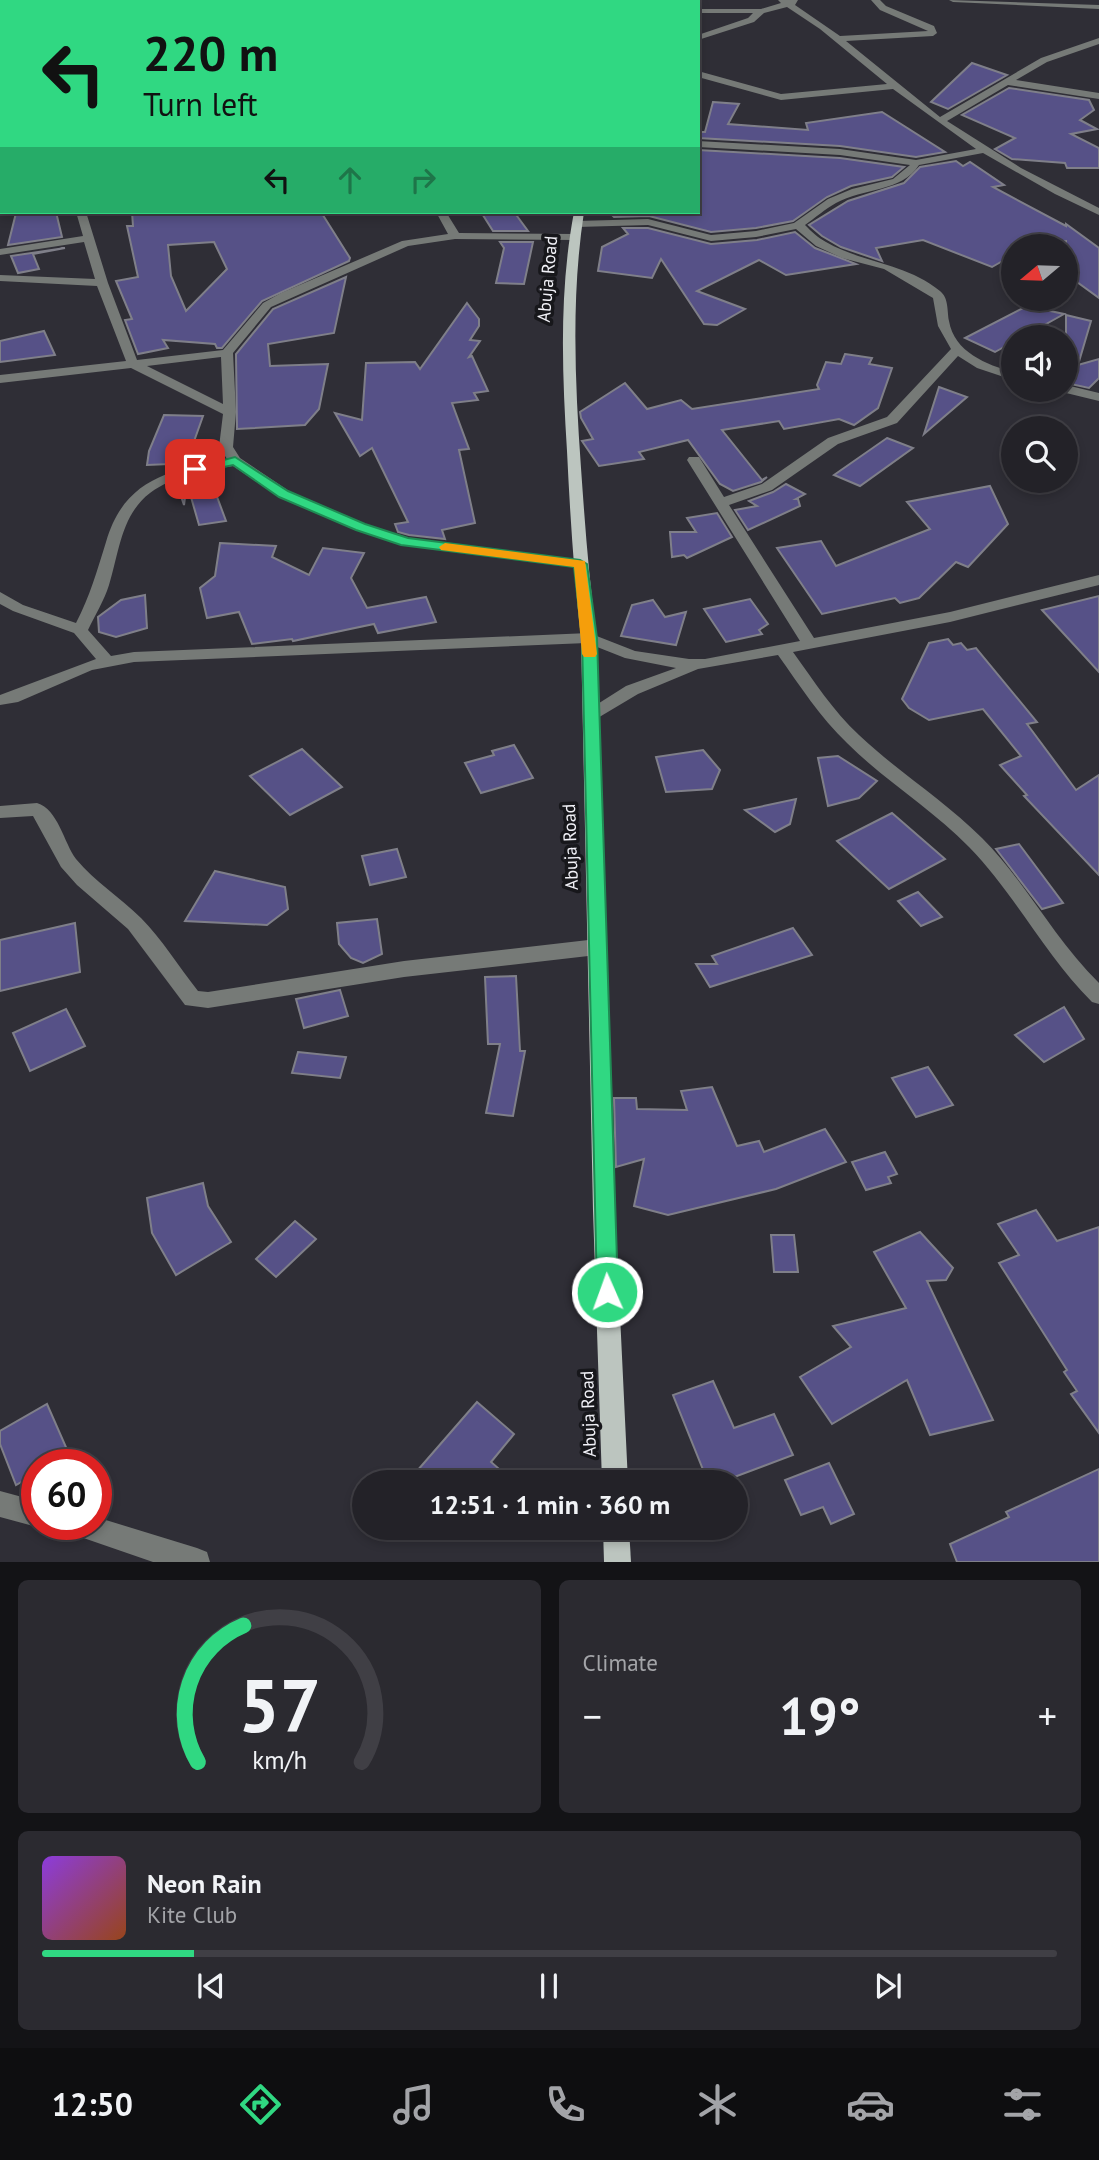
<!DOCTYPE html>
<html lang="en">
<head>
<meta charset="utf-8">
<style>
	:root { --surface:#232228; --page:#2b2a30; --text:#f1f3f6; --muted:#a3a4a8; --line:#403f45; --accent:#30d882 }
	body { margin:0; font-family:"PT Sans",sans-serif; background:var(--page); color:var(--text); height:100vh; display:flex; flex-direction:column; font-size:26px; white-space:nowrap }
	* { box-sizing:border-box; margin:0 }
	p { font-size:23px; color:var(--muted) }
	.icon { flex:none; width:38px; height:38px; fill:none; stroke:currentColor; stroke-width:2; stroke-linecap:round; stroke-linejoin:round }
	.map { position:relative; height:1562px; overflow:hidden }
	.panel { display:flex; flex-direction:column; gap:18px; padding:18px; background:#131316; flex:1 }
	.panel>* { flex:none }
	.guide { position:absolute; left:0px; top:0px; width:700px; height:214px; box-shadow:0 4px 10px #0003,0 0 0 2px var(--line); background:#30d882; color:#111; overflow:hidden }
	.needle { width:46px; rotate:251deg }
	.fabs { position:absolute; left:1001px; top:234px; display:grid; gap:14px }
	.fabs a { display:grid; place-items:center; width:77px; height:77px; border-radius:50%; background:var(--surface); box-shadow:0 4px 10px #0003,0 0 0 2px var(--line); font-size:35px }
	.speed { position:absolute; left:21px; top:1449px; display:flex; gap:14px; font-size:35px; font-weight:700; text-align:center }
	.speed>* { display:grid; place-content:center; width:91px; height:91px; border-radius:50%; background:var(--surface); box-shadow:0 4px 10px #0003,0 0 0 2px var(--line); line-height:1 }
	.speed .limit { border:10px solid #d22; background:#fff; color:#111 }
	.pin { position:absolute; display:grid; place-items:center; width:60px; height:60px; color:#fff; margin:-30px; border-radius:14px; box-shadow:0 4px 10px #0006 }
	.me { position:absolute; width:77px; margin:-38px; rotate:358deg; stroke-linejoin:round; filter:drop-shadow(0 0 5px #0008) }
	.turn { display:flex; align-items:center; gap:24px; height:147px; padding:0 28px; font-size:32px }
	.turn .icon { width:91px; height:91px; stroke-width:2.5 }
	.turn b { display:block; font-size:49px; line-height:60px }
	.lanes { display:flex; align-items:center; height:66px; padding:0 28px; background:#0003; justify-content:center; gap:35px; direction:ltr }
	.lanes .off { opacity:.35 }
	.big { font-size:52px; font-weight:700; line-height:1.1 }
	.panel .card { flex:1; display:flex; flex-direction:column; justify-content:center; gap:10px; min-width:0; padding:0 24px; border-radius:10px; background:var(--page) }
	.panel .dial { align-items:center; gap:0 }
	.dial svg { height:182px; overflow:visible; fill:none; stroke:var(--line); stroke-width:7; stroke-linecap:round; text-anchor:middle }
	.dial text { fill:var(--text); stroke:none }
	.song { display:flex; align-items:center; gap:21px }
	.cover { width:84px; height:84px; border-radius:10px; background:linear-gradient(135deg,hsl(270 70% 55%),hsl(20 70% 35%)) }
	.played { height:7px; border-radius:4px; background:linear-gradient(90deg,var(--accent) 15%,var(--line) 15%) }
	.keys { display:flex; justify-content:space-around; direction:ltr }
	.heat { display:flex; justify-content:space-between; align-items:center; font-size:38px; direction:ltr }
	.panel .tiles { flex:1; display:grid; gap:18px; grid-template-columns:1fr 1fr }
	.card:last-child { grid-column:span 2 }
	.trip { position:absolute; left:352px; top:1470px; width:396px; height:70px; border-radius:35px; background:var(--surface); box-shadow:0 4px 10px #0003,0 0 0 2px var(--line); font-weight:700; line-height:70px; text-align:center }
	.dock { display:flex; height:112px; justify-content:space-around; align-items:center; background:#0e0e10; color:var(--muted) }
	.dock .icon { width:49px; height:49px }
	.dock .selected { color:var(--accent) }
	.dock b { font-size:32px; color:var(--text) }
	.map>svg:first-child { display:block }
	.building { fill:#565187; stroke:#7f7f89; stroke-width:2; fill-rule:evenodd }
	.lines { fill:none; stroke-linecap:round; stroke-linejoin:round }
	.minor { fill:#767a77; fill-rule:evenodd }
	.major { fill:#bcc5bf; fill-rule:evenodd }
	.route { fill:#30d882; stroke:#1f8c54; stroke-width:2 }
	.slow { fill:#f59e0b }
	.labels { text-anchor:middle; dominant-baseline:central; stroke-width:7; stroke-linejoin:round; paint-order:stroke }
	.street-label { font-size:18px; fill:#f1f1f7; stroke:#17171b }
</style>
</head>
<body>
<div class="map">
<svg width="1099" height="1562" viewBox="0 0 1099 1562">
	<rect width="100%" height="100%" fill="#2f2e36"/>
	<g class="building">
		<path d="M972,63L1007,75L948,109L931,102Z"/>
		<path d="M1009,88L1089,100L1094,110L1080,120L1097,129L1071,134L1099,148V168H1067L1065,163L1012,159L995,149L1015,138L962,115Z"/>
		<path d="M713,102L739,104L728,124L808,130L806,123L882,112L945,152L916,157L840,146L698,138V132H705Z"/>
		<path d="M698,150L840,158L904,167L892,177L851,186L827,197L793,221L756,228L711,232L649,216L614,217L609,212H698Z"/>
		<path d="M956,161L963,166L970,162L1004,185L993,187L1066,226V224L1099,248V298L1066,274V241L1013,247V255L992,267L923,240L876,248L882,261L841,247L822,236L809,225L848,201L904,183L920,167Z"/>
		<path d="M31,212H56L62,237L8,245L16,213Z"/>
		<path d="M132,212H321L350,258L349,261L262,301L222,348H217L215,344L163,340L168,348L138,354L125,320L132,319L116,281L138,277L127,226H133ZM214,242L227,269L186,311L171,276L168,245Z"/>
		<path d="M481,212H514L528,231H493Z"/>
		<path d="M623,228H648L711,244L757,240L795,232L815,248L856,264L786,275L759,260L697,291L745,309L717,325L704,324L661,259L652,278L598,271L602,247L628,234Z"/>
		<path d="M500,242H533L524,284L496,283L504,248Z"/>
		<path d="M65,248L33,254L39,269L18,273L11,256Z"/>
		<path d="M346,277L334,333L268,344L270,366L328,364L319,409L305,425L237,429L236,354L273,309Z"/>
		<path d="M467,303L479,319V326L470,340L480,341L469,357L472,356L488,391L474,393L478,400L452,403L469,449L459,450L475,523L442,530L445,539L409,535L398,532L395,524L408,522L372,448L360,456L335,413L362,420L366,363L415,362L420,369Z"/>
		<path d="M1027,306L1064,314L1021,338H1013V342L995,352L965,338Z"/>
		<path d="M1066,315L1091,321L1078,365L1099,359V378L1089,388L1066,383Z"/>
		<path d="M44,331L55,355L0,362V341Z"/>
		<path d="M845,354L872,358L869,364L892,368L878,408L854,425L839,419L784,429L779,421L722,430L762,480L767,477L761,482L733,491L720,484L688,440L639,452L644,459L599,466L582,441L593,439L581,418L580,412L625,383L647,409L681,400L692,409L819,389L817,385L826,362L841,364Z"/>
		<path d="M939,387L967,397L924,434Z"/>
		<path d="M164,415L203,416L192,447L189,464L172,470L170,464L147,465L149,451Z"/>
		<path d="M887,438L913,448L860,486L834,475Z"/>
		<path d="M187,478V482L210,478L226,521L199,525L187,483L184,505L176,482Z"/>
		<path d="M786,484L805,494L796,499H798L800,506L748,530L735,510L757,506L749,501L773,492Z"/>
		<path d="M990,486L1008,524L968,567L956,562L919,598L900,603L895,598L822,614L777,548L821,541L836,566L930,529L907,502Z"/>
		<path d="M717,513L732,537L687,558L684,555L672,557L670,532H696L687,518Z"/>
		<path d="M220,543L276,546L272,557L309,575L323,548L364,553L351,578L367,608L426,597L436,622L378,633L374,624L293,641L292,639L252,644L239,612L207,618L200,588L215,576Z"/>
		<path d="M145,595L147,628L116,637L99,632L98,617L121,600Z"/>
		<path d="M1099,596V672L1042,610Z"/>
		<path d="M750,599L768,624L759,630L762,634L726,642L704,609Z"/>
		<path d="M653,600L665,617L686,612L676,645L621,636L632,605Z"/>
		<path d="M948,639L953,645L961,643L967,650L976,648L1037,722L1027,724L1076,790L1099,775V875L1024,796L1027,795L1000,765L1021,756L983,709L929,720L909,708L902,699L929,643Z"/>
		<path d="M514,745L533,778L481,793L465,763L494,755L492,751Z"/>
		<path d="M302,749L342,787L290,815L250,776Z"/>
		<path d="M703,750L720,770L712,789L666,792L656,757Z"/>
		<path d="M838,756L877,781L859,798L828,806L818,758Z"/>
		<path d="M796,799L790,824L775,832L745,810Z"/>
		<path d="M892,813L945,859L889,889L837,841Z"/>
		<path d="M1019,844L1063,903L1042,909L996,849Z"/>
		<path d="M397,849L406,877L370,885L362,856Z"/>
		<path d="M215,871L285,887L288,909L267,925L185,921Z"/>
		<path d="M918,892L942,917L921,926L898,901Z"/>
		<path d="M377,919L382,954L363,963L351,958L339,944L337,923Z"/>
		<path d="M75,923L80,972L0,991V940Z"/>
		<path d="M793,928L812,955L710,987L696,964H717L712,956Z"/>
		<path d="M516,976L520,1051H525L513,1116L486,1113L500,1044H488L485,977Z"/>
		<path d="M340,990L348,1016L304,1028L296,999Z"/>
		<path d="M1064,1007L1084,1039L1044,1062L1015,1035Z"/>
		<path d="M66,1009L85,1046L30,1071L13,1033Z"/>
		<path d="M298,1052L346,1057L340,1078L292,1073Z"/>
		<path d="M928,1067L953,1105L916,1117L892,1078Z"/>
		<path d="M712,1087L737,1146L759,1141L764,1152L825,1129L846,1162L776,1189L668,1215L634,1206L644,1159L616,1167L614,1098H636L637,1109L687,1110L681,1091Z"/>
		<path d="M885,1152L897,1174L888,1177L891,1183L866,1190L852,1162Z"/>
		<path d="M203,1183L208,1206L231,1242L176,1275L152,1233L147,1198Z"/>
		<path d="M1036,1210L1057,1241L1099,1227V1433L1071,1394L1077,1391L1064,1372L1067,1370L999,1263L1019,1255L998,1224Z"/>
		<path d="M295,1221L316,1239L276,1277L256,1259Z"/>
		<path d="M920,1232L953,1268L946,1280L927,1281L993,1420L930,1435L907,1380L832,1424L800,1377L851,1347L833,1326L906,1308L874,1252Z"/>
		<path d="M771,1235H794L798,1272H774Z"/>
		<path d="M713,1381L734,1428L774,1414L793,1455L721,1482H708L673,1395Z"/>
		<path d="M477,1402L514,1434L491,1462L514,1482H430L417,1471Z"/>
		<path d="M47,1404L69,1454L50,1465H37V1473L16,1485L0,1444V1431Z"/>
		<path d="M829,1463L854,1514L831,1524L823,1507L801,1515L785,1480Z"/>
		<path d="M1099,1469V1562H957L950,1544L1009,1517L1006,1512Z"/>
	</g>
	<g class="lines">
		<g class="minor">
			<path d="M114,0H122L123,2H115Z"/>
			<path d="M778,0H798L795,5L840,36L928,31L880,10L871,0H880L886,6L934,26L937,33L933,36L846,41L940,117L1041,58L1099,38V44L1047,62L1016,80L1099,93V99L1008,85L947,121L1021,168L1099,208V215L1055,194L983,153L919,165C902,192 863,188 836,203C825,209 815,218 805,225C811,231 818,238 826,242C862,263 906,263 940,291C949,298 947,311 949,321C954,352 987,365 1013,372V380L977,368L958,356L897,423L838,444L772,490L729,505L814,638L950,612L1099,575V585L950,622L793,652C814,681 833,711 859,735C898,772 944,800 982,838C1026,882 1054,939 1099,983V1004L1092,1002C1045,955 1015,894 969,847C932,809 885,781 847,743C820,717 800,686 778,655L698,669L638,694L591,722L585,720L583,716L585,712L626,686L676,668L625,658L587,643L134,662L92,670L18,702L0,705V695L96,659L74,633L13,611L0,604V592L23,605L76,623C90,596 97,571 106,542C124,479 170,470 227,459L219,447L223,414L131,368L0,383V375L126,361L97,286L0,281V275L95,279L84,242L0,255V249L83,236L76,212H86L108,283L137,360L223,350L263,303L281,293L402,241L448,234L436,212H446L459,233L575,234L580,237L575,240L455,239L408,246L271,307L233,353L236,412L233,447L240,458L289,491L365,524L408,538L580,560L585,561L587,564L585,567L401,545L355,530L279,497L233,466C205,471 174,475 150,493C121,515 119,553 109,585C104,601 95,615 88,630L111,656L134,652L589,633L635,651L689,659H705L800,641L687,460L689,457H699L724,497L762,484L828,438L887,417L951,349L938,326L933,298L884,269L842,258L816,246L796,229L756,237L711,241L648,225L577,227L572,224L577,221L648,219L711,235L756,231L794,223L828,199L852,189L893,179L910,165L840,155L698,147V141L840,149L916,160L976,149L893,89L781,100L698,77V71L781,94L887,84L820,29L787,7L764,13L754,22L698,40V35L748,18L753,13H698V9H761L781,3ZM221,357L223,404L147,366Z"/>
			<path d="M949,0L1099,5V9L953,2Z"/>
			<rect x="0" y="22" width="2" height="4"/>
			<rect x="0" y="73" width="2" height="6"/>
			<rect x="0" y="204" width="2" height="6"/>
			<path d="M1066,385L1099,393V401L1062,392L1066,390Z"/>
			<path d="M37,803C58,809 64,843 76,859C95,882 120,897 141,918C162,939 179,967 198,991L208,992L404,961L597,939L604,942L607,947L604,952L597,955L404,977L208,1008L185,1005L128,929L77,885L61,867L33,816L0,818V806Z"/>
			<path d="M0,1491L37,1501V1524H44L37,1527L0,1517Z"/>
			<path d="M96,1517L197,1548L207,1552L210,1562H153L69,1533L65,1524H96Z"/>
		</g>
		<g class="major">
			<rect x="586" y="0" width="8" height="2"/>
			<path d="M574,212H584C571,297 575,382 581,468C585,525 589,581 597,638L615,1210L628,1482H602L593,1210L581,638C574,576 570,514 567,451C562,371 559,291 574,212Z"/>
			<path d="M603,1528H629L631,1562H604Z"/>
		</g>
	</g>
	<path class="route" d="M235,457L288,491L365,524L408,538L580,560L587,564L597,638L618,1292L615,1299L607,1302L600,1299L597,1292L582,638L574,567L401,545L356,530L279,497L233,465L195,473L189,469Z"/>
	<path class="slow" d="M445,543L585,561L597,654L595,657H584L582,654L574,567L441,550L439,547Z"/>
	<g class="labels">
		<g class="street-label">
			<text transform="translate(547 279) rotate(-85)">Abuja Road</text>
			<text transform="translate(570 847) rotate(-92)">Abuja Road</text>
			<text transform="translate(588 1414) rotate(-92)">Abuja Road</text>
		</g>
	</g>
</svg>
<div class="fabs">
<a><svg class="needle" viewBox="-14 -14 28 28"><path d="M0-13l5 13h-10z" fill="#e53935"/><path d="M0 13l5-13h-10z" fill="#a3a4a8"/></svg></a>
<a><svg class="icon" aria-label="sound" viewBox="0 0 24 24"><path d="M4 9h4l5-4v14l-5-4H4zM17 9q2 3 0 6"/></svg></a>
<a><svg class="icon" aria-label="search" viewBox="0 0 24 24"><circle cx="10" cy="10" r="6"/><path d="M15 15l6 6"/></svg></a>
</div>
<div class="speed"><div class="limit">60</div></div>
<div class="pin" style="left:195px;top:469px;background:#d93025"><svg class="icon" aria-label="arrive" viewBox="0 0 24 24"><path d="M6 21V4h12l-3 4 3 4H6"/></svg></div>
<svg class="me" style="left:607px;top:1292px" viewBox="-20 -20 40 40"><circle r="17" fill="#30d882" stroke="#fff" stroke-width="3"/><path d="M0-11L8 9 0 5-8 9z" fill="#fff"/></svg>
<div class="trip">12:51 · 1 min · 360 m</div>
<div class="guide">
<div class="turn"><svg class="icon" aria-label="left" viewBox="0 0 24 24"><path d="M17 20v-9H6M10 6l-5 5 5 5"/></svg><div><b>220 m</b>Turn left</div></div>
<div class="lanes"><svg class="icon" aria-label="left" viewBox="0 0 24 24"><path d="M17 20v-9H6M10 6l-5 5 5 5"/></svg><svg class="icon off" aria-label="ahead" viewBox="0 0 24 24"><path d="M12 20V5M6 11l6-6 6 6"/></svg><svg class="icon off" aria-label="right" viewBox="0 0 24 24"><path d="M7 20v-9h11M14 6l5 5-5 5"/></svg></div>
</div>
</div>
<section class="panel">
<div class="tiles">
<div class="card dial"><svg viewBox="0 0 100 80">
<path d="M14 69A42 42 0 1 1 86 69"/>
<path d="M14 69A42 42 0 0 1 34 9" stroke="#30d882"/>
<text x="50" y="56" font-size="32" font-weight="700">57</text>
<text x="50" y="72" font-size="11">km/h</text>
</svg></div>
<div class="card"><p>Climate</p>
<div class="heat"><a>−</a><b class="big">19°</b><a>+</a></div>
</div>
<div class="card">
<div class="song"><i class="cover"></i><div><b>Neon Rain</b><p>Kite Club</p></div></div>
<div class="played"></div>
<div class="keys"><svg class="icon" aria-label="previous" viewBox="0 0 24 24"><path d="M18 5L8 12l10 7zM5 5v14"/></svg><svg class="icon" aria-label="pause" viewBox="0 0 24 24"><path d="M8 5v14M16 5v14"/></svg><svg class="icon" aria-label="next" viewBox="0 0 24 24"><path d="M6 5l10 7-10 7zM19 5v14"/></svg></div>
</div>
</div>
</section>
<nav class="dock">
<b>12:50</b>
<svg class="icon selected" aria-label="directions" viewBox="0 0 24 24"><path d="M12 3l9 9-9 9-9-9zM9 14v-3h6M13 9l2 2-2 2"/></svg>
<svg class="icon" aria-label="music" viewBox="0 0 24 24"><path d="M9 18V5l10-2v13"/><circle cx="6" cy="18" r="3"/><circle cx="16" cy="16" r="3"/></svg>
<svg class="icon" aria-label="phone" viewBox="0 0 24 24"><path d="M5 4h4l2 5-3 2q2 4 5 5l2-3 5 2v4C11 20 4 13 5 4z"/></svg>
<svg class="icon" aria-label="climate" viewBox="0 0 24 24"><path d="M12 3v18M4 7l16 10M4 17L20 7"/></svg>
<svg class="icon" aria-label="car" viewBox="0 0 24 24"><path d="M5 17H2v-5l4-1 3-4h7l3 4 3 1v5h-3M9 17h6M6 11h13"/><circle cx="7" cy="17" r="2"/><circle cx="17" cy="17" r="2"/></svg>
<svg class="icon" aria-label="filters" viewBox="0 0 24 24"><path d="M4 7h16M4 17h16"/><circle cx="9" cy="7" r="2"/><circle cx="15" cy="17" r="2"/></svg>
</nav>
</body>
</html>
